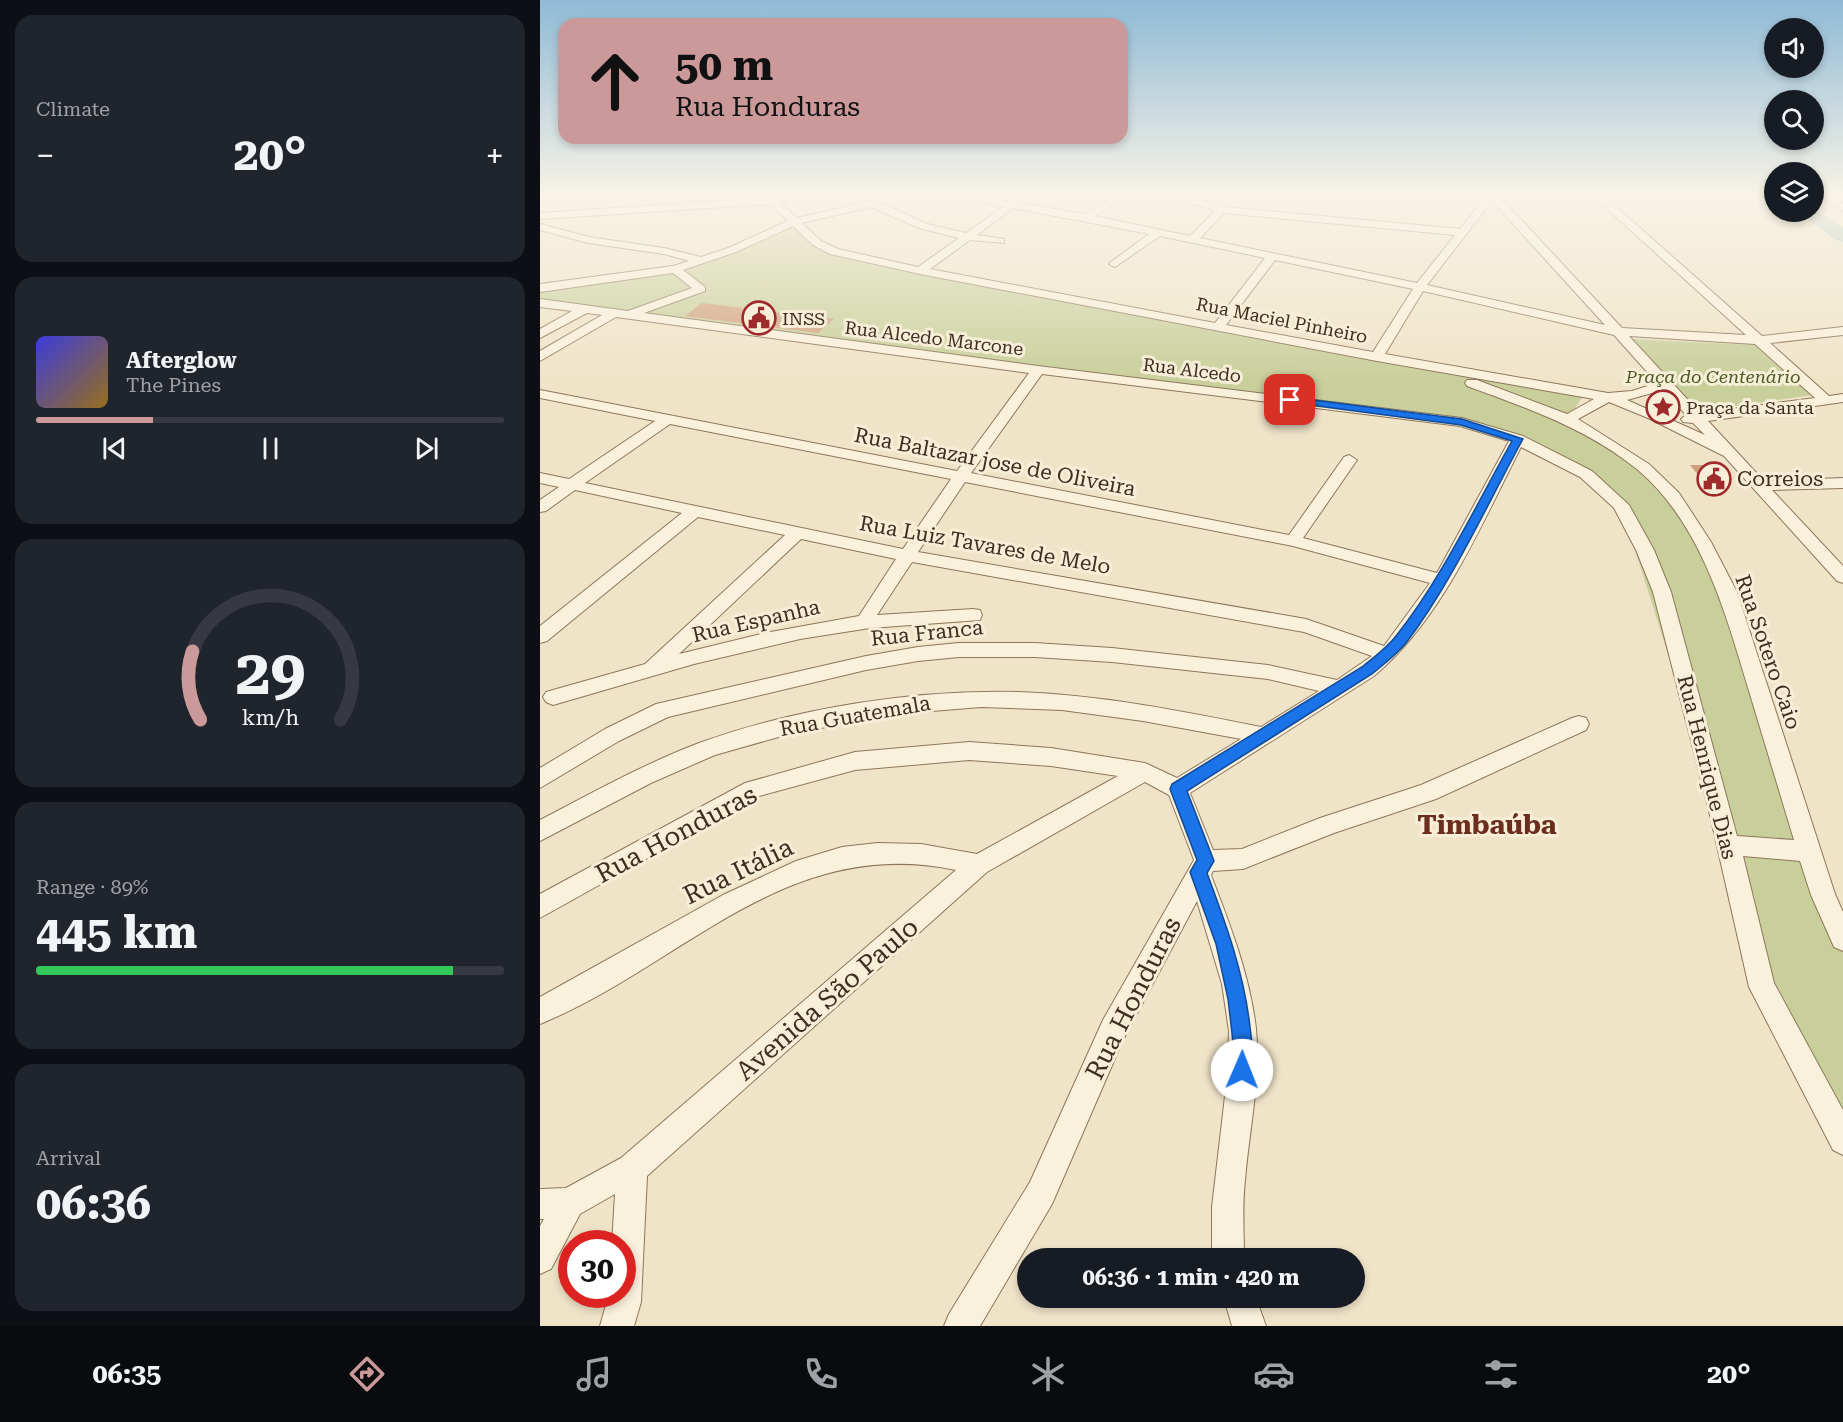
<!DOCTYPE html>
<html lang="en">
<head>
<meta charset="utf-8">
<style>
	:root { --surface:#171b24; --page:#20242c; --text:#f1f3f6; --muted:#9ea1a6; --line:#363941; --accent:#cc999b }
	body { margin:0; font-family:"Roboto Serif",serif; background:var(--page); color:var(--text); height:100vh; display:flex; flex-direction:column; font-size:22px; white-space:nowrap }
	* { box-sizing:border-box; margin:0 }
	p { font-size:20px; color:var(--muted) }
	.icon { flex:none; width:33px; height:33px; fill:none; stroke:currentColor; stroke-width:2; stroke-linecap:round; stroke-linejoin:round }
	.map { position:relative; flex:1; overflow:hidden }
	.sheet { display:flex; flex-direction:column; gap:15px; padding:15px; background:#0d0f14; width:540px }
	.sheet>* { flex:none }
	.hud { position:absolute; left:18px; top:18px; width:570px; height:126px; border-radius:18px; box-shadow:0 3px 9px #0003; background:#cc999b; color:#111; overflow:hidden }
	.buttons { position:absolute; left:1224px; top:18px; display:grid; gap:12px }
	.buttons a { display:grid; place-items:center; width:60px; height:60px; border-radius:50%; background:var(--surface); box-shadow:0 3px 9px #0003; font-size:30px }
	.speed { position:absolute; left:18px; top:1230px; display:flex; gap:12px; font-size:30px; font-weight:700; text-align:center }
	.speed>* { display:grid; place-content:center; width:78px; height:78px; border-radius:50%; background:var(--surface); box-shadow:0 3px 9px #0003; line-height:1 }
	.speed .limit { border:9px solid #d22; background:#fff; color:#111 }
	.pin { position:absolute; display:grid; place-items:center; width:51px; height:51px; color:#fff; margin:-26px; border-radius:12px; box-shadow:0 3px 9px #0006 }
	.me { position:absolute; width:66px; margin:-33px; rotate:1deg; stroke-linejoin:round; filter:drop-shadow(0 0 4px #0008) }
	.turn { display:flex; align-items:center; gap:21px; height:126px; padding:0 18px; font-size:27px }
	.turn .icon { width:78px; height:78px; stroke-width:2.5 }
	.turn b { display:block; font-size:42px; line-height:51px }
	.big { font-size:45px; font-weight:700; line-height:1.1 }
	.sheet .widget { flex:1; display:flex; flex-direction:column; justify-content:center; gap:9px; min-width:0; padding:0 21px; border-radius:18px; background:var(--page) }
	.sheet .dial { align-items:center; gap:0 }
	.dial svg { height:156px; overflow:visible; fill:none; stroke:var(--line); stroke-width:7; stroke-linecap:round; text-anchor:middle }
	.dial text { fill:var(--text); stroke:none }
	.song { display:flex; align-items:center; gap:18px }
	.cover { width:72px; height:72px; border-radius:9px; background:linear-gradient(135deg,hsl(240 70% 55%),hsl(40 70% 35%)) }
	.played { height:6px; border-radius:3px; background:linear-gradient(90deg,var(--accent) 25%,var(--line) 25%) }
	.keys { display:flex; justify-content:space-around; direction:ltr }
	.heat { display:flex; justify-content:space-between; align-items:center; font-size:33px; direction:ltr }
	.charge { height:9px; border-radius:4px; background:linear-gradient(90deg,#34c759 89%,var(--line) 0) }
	.trip { position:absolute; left:477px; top:1248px; width:348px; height:60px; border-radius:30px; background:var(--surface); box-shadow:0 3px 9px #0003; font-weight:700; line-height:60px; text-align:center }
	.tab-bar { display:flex; height:96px; justify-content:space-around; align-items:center; background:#090b0e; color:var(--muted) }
	.tab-bar .icon { width:42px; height:42px }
	.tab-bar .current { color:var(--accent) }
	.tab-bar b { font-size:27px; color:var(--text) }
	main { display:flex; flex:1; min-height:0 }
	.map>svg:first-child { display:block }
	.green { fill:#c9cf9b }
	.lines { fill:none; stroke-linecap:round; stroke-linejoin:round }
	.river { fill:#a9c4bc; fill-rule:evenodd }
	.building { fill:#cf9f7d }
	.minor-casing { stroke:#8d765c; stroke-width:2 }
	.minor { fill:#faf1dc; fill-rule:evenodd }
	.route { fill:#1a73e8; stroke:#114b97; stroke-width:1.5 }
	.labels { text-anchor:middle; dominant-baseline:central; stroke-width:6; stroke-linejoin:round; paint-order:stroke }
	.far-poi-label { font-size:18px; fill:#3d2e20; stroke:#f7eed8; text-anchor:start }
	.far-street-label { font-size:18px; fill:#3d2e20; stroke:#f7eed8 }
	.far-park-label { font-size:18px; font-style:italic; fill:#4d5a26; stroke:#f7eed8 }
	.street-label { font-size:21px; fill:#3d2e20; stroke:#f7eed8 }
	.poi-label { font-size:21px; fill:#3d2e20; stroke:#f7eed8; text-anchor:start }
	.near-street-label { font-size:26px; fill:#3d2e20; stroke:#f7eed8 }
	.district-label { font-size:27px; font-weight:bold; fill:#6b2e1e; stroke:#f7eed8 }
</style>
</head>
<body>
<main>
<section class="sheet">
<div class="widget"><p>Climate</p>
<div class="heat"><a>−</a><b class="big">20°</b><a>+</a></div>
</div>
<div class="widget">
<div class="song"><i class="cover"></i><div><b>Afterglow</b><p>The Pines</p></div></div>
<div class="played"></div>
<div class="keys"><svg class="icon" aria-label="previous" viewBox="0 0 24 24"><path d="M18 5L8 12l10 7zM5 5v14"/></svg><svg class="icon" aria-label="pause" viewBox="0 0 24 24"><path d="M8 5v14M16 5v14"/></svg><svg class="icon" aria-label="next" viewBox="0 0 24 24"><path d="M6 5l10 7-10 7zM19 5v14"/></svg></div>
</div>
<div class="widget dial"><svg viewBox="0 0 100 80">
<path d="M14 69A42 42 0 1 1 86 69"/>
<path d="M14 69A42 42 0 0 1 10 34" stroke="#cc999b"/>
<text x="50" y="56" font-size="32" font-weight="700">29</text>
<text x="50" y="72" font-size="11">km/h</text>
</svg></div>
<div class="widget"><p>Range · 89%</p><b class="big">445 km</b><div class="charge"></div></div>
<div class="widget"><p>Arrival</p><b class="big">06:36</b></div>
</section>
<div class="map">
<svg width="1303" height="1326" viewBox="0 0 1303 1326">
	<rect width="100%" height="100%" fill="#f0e4c8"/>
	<g class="green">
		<path d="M253,222L294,252L1045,393L1028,419L1104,467L1162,542L1303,941V1140L1222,987L1188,845L1081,505L1046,474L978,439L922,422L0,303V288L163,262Z"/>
		<path d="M1092,339L1215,345L1273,395L1160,411Z"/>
	</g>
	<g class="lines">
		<path class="river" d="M1274,209L1303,227V242L1296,240L1257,212H1274Z"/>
	</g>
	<g class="building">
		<path d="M162,303L294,319L278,333L145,316Z"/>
		<path d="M1150,465H1171L1190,486H1167Z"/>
	</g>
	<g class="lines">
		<defs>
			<g id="minor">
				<path d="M223,196H254L240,202L257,218L331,201L346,205L387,224L426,233L463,207L410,196H435L469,202L477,198L482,201L480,203L544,214L576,196H589L555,216L650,236L675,211L629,196H649L684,207L920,229L946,196H959L1082,328L1206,335L1053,196H1064L1222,336L1303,327V335L1230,343L1289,396L1303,394V402L1168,421L1224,481L1303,478V488L1232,490L1303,566V583L1297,581L1184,456L1108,418L1069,402L1038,419L1109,464L1139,493L1171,542L1197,592L1295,894L1303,912V951L1294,947L1271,895L1260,861L1203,856L1234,983L1303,1110V1155L1293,1150L1209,987L1170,815L1113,592L1096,550L1074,508L1040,477L981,447C941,525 903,618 834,676L650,793L673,850L702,849L780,818L881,785L1032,718L1039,716L1046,718L1049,724L1046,730L896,799L794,833L703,869L673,871L671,875C690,925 710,975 716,1029C721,1079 709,1131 705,1180C702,1207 704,1232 704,1258H672V1207L687,1079L689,1031L682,984L657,901L583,1040L512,1204L440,1326H404L409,1314L490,1182L563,1020L654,860L629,795L605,782L447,872L107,1176L101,1302L94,1326H60L69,1294H82V1244H72L75,1194L40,1214L11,1269L0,1274V1226L4,1219H0V1189L26,1188L81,1158L416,870C245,834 144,965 0,1024V997L183,895L256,861L302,847L337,843L381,844L437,854L578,776L511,766L429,760L315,770L219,796L0,918V894L205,783L315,752L429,742L511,748L605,763L637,778L701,739L603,721L522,710L441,707L355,714L249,734L175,755L111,783L0,841V820C52,793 104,764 159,743C256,708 376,689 479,692C561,695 642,711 721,727L779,691L728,679L572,662L495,657H419L378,661L326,670L128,717L79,741L0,788V768L65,729L116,704L326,656L378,647L419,643H495L572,648L728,665L797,680L832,656L764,632L372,562L337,615L433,609L440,610L442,615L440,620L330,628L260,639L154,664L13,705L6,702L3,697L6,692L105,664L245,535L158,517L7,641L0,643V626L142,513L35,490L6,511L0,512V500L19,487L0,483V473L29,479L115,421L0,398V390L417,471L489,373L76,317L0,361V351L62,315L47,313L0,338V329L32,311L0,307V299L88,311L152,288L133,273L0,292V284L133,266L149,261L124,254L48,243L0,230V224L49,237L124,248L161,257L188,248L248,221L230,204L0,219V213L225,198ZM952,201L1065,325L887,285ZM331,207L379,228L419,238L378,267L298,249L281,241L262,223ZM473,208L609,234L571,262L569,264L575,267L620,236L725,258L675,323L390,269L430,240L464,243V239L437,235ZM684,213L915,235L877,283L660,238ZM253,226L273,245L290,254L380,274L837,361L1054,399L1027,414L937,380H927L925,383L927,386C987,408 1048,429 1098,470C1162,524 1186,615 1209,691C1224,741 1239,790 1254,840L1197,836L1131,592L1114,550L1089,505L1052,471L983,436L922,418L498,366L104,313L165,291V287L143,270L196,252ZM735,260L873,289L833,352L686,325ZM883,291L1074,335L1117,383L1092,391L1068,393L845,354ZM1089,336L1215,344L1275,398L1160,413ZM502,374L920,426L969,441L897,573L763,538L817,460L809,455L804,457L749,535L431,473ZM1123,390L1146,415L1141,419L1143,422L1153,423L1165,435L1087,400ZM130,424L411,479L363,549L45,483ZM425,482L753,546L890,583L844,646L766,619L378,552ZM261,539L356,559L319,616L225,633L139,654Z"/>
				<path d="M1279,196H1291L1303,204V211Z"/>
				<path d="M684,1298H716L726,1326H692Z"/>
			</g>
		</defs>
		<use href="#minor" class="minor-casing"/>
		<use href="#minor" class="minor"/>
	</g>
	<linearGradient id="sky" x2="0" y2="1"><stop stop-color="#8fbad6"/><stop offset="0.51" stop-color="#f8f3e6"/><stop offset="1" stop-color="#f8f3e6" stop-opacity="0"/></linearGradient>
	<rect width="1303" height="382" fill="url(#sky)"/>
	<path class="route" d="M750,397L922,419L983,439C947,505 911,584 866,643C856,655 844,664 832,674L647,791L674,861L667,873C686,924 704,973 710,1027C712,1044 715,1061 709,1077L702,1080L695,1077L692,1070L694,1051L688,999L676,944L650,872L657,860L630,789L632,784L822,667C834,657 847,648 856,636C902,578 936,505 972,441L921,425L747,402L745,400Z"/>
	<defs>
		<symbol id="civic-ring" viewBox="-11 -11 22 22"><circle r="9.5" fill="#f7eed8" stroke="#9e2a2b" stroke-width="1.5"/><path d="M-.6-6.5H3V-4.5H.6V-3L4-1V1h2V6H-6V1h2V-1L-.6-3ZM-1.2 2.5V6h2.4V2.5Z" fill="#9e2a2b"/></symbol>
		<symbol id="sight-ring" viewBox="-11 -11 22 22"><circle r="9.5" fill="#f7eed8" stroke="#9e2a2b" stroke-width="1.5"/><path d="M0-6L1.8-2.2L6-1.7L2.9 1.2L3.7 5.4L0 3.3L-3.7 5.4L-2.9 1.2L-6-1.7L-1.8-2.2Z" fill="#9e2a2b"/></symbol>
	</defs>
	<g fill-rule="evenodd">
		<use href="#civic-ring" x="200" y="299" width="38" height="38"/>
		<use href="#sight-ring" x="1104" y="388" width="38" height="38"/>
		<use href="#civic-ring" x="1155" y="460" width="38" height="38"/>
	</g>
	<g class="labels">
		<g class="far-poi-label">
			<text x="242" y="318">INSS</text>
			<text x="1146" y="407">Praça da Santa</text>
		</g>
		<g class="far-street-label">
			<text transform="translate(742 320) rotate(11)">Rua Maciel Pinheiro</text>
			<text transform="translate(394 338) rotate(7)">Rua Alcedo Marcone</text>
			<text transform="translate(652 370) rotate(7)">Rua Alcedo</text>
		</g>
		<g class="far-park-label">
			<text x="1173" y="376">Praça do Centenário</text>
		</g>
		<g class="street-label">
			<text transform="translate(455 462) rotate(11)">Rua Baltazar jose de Oliveira</text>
			<text transform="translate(445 545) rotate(10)">Rua Luiz Tavares de Melo</text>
			<text transform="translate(216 621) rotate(-13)">Rua Espanha</text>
			<text transform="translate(387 633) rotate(-6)">Rua Franca</text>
			<text transform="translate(1228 652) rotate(71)">Rua Sotero Caio</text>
			<text transform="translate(315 716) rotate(-10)">Rua Guatemala</text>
			<text transform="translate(1167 767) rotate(76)">Rua Henrique Dias</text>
		</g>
		<g class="poi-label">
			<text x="1197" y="479">Correios</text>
		</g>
		<g class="near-street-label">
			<text transform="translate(136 834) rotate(-28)">Rua Honduras</text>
			<text transform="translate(198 871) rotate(-26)">Rua Itália</text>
			<text transform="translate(593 998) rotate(-63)">Rua Honduras</text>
			<text transform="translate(287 999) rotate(-41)">Avenida São Paulo</text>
		</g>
		<g class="district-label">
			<text x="947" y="825">Timbaúba</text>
		</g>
	</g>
</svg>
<div class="buttons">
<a><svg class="icon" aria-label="sound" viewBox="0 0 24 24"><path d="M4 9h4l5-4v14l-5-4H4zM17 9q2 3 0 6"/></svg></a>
<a><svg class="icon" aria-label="search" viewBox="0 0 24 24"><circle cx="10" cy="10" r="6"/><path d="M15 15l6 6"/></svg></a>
<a><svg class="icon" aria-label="layers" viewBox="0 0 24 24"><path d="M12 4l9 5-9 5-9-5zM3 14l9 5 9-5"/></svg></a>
</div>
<div class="speed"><div class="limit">30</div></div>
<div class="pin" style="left:750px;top:400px;background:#d93025"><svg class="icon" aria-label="arrive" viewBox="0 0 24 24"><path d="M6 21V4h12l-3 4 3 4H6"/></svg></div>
<svg class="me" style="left:702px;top:1070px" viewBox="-20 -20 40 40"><circle r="19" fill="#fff"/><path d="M0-13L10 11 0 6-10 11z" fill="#1a73e8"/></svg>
<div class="trip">06:36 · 1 min · 420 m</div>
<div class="hud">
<div class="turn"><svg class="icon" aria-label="ahead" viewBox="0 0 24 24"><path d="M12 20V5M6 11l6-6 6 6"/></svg><div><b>50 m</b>Rua Honduras</div></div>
</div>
</div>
</main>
<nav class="tab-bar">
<b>06:35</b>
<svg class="icon current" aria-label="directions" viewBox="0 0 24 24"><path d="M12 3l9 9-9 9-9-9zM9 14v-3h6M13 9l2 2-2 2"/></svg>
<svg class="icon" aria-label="music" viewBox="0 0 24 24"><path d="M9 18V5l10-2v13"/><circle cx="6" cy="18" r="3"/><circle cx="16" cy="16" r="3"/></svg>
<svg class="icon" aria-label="phone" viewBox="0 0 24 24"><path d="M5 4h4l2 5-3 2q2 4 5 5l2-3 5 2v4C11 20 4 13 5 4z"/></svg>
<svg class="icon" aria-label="climate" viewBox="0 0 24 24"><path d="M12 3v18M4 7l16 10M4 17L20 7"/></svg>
<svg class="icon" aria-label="car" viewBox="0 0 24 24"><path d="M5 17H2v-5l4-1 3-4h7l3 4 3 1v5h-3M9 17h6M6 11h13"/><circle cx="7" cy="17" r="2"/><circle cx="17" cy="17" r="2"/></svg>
<svg class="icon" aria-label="filters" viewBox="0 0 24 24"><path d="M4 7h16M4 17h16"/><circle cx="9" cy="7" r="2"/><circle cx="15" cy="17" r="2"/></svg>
<b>20°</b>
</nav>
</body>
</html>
